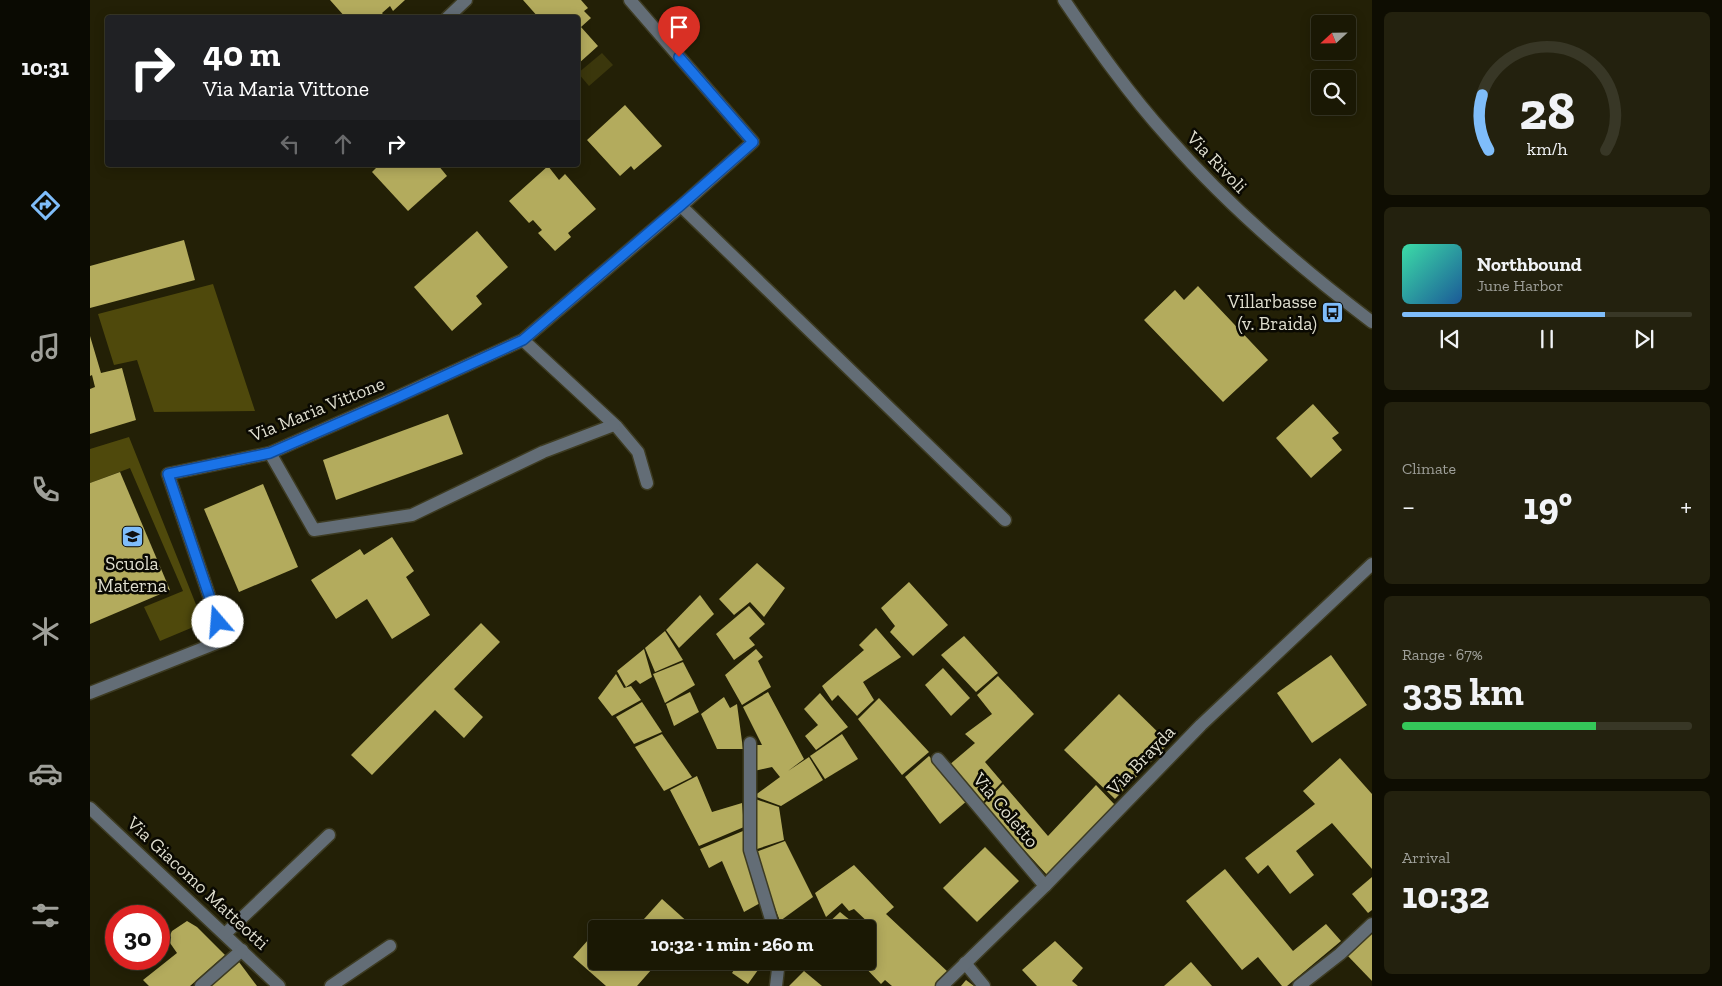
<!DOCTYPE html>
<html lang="en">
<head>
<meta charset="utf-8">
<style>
	:root { --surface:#1a1804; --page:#23210e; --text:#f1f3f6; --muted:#9fa09a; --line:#383726; --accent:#7fbdfa }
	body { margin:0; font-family:"Zilla Slab",serif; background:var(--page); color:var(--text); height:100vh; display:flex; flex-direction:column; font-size:19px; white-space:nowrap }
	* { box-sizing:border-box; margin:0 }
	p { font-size:16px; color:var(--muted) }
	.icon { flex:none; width:28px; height:28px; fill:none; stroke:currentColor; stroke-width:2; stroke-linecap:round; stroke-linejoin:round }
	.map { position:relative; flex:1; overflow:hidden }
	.panel { display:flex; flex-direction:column; gap:12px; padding:12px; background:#0e0d02; width:350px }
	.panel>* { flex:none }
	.top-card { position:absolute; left:15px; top:15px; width:475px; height:152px; border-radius:5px; box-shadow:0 2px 12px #0003,0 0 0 1px var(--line); background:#202124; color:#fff; overflow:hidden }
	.needle { width:32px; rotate:248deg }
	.controls { position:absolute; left:1221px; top:15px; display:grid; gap:10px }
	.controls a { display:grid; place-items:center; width:45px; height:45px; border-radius:5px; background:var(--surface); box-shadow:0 2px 12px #0003,0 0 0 1px var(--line); font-size:25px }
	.speed { position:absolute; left:15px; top:905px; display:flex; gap:10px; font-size:25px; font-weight:700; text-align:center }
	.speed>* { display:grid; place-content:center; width:65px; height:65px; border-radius:50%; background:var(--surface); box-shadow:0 2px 12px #0003,0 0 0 1px var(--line); line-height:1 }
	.speed .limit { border:8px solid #d22; background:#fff; color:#111 }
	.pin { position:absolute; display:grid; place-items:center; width:42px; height:42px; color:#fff; margin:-51px -21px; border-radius:50% 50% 50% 0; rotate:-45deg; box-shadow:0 0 5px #0007 }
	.pin .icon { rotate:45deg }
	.me { position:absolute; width:55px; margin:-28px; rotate:342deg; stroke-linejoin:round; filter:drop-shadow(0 0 4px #0008) }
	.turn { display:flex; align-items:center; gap:18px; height:105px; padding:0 15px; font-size:22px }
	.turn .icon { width:65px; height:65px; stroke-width:2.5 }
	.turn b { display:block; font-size:35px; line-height:42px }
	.lanes { display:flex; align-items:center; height:48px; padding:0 15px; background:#0003; justify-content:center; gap:25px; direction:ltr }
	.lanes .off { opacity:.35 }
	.big { font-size:38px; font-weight:800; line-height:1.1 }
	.panel .card { flex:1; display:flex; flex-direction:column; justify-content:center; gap:8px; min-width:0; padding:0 18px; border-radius:8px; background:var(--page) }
	.panel .dial { align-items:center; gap:0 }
	.dial svg { height:130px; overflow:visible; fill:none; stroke:var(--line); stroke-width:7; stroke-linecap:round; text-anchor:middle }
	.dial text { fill:var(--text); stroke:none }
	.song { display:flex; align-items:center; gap:15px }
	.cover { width:60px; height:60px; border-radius:8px; background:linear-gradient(135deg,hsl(160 70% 55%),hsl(210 70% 35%)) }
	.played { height:5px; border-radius:2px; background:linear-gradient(90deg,var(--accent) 70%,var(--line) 70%) }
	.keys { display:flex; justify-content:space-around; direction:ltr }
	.heat { display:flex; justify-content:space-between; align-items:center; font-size:28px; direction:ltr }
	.charge { height:8px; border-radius:4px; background:linear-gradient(90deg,#34c759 67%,var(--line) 0) }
	.trip { position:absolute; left:498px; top:920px; width:288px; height:50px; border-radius:5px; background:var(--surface); box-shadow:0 2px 12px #0003,0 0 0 1px var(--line); font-weight:800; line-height:50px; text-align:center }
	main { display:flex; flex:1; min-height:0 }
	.menu { display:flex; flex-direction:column; width:90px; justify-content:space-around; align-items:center; background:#0a0a02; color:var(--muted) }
	.menu .icon { width:35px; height:35px }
	.menu .current { color:var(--accent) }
	.menu b { font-size:22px; color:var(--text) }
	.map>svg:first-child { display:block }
	.green { fill:#4f490c }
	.water { fill:#3b370c }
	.building { fill:#b3ab5d }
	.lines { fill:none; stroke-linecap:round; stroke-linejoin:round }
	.minor-casing { stroke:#3d3b22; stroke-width:15 }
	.minor { stroke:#636d76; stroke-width:12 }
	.route-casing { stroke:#114b97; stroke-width:12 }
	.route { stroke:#1a73e8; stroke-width:9 }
	.labels { text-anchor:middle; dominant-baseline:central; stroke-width:5; stroke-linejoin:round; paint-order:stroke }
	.street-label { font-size:19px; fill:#dfdecf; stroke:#0a0902 }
	.poi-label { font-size:19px; fill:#dfdecf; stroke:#0a0902; text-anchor:end }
</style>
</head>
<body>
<main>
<nav class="menu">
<b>10:31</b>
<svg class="icon current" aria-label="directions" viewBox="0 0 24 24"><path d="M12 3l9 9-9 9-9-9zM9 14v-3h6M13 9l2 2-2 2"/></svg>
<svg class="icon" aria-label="music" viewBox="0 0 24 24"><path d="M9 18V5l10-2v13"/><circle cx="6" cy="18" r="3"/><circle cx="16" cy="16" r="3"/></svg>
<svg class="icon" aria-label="phone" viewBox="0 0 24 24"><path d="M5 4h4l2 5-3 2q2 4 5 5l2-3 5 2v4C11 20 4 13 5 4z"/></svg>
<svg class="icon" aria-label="climate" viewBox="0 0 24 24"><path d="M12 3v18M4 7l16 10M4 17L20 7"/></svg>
<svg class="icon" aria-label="car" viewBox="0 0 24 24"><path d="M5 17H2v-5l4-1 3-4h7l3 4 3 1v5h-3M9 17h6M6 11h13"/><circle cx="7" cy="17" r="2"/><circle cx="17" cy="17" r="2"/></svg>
<svg class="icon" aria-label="filters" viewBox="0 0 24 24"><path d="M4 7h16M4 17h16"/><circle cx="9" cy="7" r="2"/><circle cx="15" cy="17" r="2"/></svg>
</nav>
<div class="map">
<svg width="1282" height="986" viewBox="0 0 1282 986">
	<rect width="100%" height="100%" fill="#232006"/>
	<g class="green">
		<path d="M123,284L165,411L64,412L47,360L24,365L8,314Z"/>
		<path d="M39,437L111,617L101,628L70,641L54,607L93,591L40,468L0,483V449Z"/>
	</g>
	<path class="water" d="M512,53L523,65L499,86L488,73Z"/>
	<g class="building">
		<path d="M240,0H315L303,11L300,6L292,13L296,18H256Z"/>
		<path d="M433,0H491L498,8L494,11L501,18L491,27L508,46L488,64V18H449Z"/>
		<path d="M535,105L572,146L544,170L541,166L530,176L497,140Z"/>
		<path d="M289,165H348L357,176L318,211L282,172Z"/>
		<path d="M458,166L469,180L475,174L506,209L478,233L481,237L465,251L448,233L452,230L443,220L439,223L419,201Z"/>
		<path d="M387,231L418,267L386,296L392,304L362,331L324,287Z"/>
		<path d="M94,240L105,280L0,308V266Z"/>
		<path d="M1108,286L1178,360L1133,402L1054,320L1085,290L1094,300Z"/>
		<path d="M0,336L11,373L32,368L46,420L0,434V389L5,387L2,375L0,376Z"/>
		<path d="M1223,404L1249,433L1242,438L1252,450L1221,478L1186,438Z"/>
		<path d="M358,414L373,454L246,500L233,460Z"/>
		<path d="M30,472L80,590L0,624V483Z"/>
		<path d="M173,484L208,567L149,592L114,509Z"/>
		<path d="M302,537L324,571L316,577L340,615L302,639L277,599L246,619L221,580L270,549L274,555Z"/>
		<path d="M667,563L695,588L674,617L660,602L644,615L629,599Z"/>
		<path d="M819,582L858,625L823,656L800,632L805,626L791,608Z"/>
		<path d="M610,595L624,614L589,648L576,630Z"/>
		<path d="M659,606L675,624L659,638L665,645L644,660L626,634Z"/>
		<path d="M391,623L410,642L364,689L393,717L374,738L345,710L282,775L261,755Z"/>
		<path d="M786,628L811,657L773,682L784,700L767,716L748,695L742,701L732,686L774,650L769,645Z"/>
		<path d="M575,631L593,660L565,672L555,648Z"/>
		<path d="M874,636L908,673L886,692L851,655Z"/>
		<path d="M554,649L562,677L550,684L546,680L536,687L527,671Z"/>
		<path d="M666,649L673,657L668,661L681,687L652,705L635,675Z"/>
		<path d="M1241,655L1277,705L1222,743L1187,693Z"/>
		<path d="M593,662L605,685L575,703L563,674Z"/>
		<path d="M853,668L880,698L861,716L835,685Z"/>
		<path d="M526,674L534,688L541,686L551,700L522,716L508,698Z"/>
		<path d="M908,676L944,714L895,762L912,782L892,803L858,766L885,743L875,734L902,714L887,695Z"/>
		<path d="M600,692L609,712L584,726L576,704Z"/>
		<path d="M678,692L714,759L698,771L719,757L733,780L691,806L664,796L690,777L682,767L664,771L663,745H672L653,707Z"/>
		<path d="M730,693L758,727L726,750L715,736L728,725L714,709Z"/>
		<path d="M1029,694L1079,743L1025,799L974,750Z"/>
		<path d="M634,697L640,708L647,704L653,749H627L611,714Z"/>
		<path d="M789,698L839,752L812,775L768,719Z"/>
		<path d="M552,702L572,732L544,744L526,717Z"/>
		<path d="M572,734L602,777L574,791L545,747Z"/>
		<path d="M752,734L768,759L735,779L720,756Z"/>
		<path d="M839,756L878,800L850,824L815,777Z"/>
		<path d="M1250,758L1282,794V869L1242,823L1206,851L1224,875L1200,894L1178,865L1168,874L1155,858L1225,804L1213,791Z"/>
		<path d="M607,776L622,812L652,803L654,827L609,846L580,790Z"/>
		<path d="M913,784L958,836L1006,785L1025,805L958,876L893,805Z"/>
		<path d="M662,798L689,807L694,840L664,850Z"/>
		<path d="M653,831L654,852L672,902L654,912L632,861L619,868L610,849Z"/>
		<path d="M695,841L723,897L690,921L663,853Z"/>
		<path d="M895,847L929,881L887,922L853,888Z"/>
		<path d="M764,865L804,907L796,914L858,972L845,986H802L795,980L791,984L769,961H776V933L782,926L764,909L759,911L752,903L736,917L725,893Z"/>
		<path d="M1135,869L1203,951L1236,924L1251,941L1197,986H1192L1168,957L1152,970L1096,901Z"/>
		<path d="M1282,877V910L1278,913L1262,894Z"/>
		<path d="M572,899L601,925L598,929H545Z"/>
		<path d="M750,912L771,929H732Z"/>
		<path d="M97,921L107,927L135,955L100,986H59L53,980L87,953L80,943L79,937L82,931Z"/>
		<path d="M514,922L522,929H508Z"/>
		<path d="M1282,928V981L1256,954Z"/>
		<path d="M506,931V961H569L547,986H516L483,957Z"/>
		<path d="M965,941L993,968L982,981L988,986H947L932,970Z"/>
		<path d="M650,961H655L668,970L658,984L642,973Z"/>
		<path d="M149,962L167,986H119Z"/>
		<path d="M1101,962L1122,986H1074Z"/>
		<path d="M714,971L732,986H699Z"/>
		<path d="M876,980L884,986H871Z"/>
	</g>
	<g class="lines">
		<defs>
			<g id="minor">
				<path d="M974,0C1006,47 1039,94 1077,136C1138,206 1208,266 1282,322"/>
				<path d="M357,18L376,0"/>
				<path d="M591,206L915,520"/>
				<path d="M433,340L527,427L548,452L557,483"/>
				<path d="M180,453L224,530L322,515L453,452L524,425"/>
				<path d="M0,693L134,640L78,474L180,453L305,398L433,340L591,206L663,142L540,0"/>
				<path d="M660,743V850L684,929"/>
				<path d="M848,759L955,886"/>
				<path d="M0,808L189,986"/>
				<path d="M135,934L239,835"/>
				<path d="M875,963L894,986"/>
				<path d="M111,986L152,950"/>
				<path d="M241,986L300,946"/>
				<path d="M686,986L689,961"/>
				<path d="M852,986L955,886L1111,725L1282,564"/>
				<path d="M1209,986L1250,954L1282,924"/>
			</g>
		</defs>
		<use href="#minor" class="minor-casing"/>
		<use href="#minor" class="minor"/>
	</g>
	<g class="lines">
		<defs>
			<path id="route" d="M128,622L78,474L180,453L306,398L433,340L590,206L663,142L589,57"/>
		</defs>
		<use href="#route" class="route-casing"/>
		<use href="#route" class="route"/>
	</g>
	<defs>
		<symbol id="bus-square" viewBox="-11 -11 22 22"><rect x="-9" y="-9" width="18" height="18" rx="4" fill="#7fbdfa" stroke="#0a0902"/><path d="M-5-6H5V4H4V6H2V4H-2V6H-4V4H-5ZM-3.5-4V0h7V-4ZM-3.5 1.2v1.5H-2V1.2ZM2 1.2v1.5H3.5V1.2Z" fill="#111"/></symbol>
		<symbol id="school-square" viewBox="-11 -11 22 22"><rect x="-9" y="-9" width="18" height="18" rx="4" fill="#7fbdfa" stroke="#0a0902"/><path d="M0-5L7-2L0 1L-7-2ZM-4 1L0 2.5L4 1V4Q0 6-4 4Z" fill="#111"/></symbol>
	</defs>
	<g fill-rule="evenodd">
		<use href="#bus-square" x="1230" y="300" width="25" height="25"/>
		<use href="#school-square" x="30" y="524" width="25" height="25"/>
	</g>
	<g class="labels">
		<g class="street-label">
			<text transform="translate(1127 162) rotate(46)">Via Rivoli</text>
			<text transform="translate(227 409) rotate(-22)">Via Maria Vittone</text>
			<text transform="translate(1051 760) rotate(-46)">Via Brayda</text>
			<text transform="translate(916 810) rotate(50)">Via Coletto</text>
			<text transform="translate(108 883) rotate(43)">Via Giacomo Matteotti</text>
		</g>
		<g class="poi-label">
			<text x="1227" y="301">Villarbasse<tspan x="1227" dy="22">(v. Braida)</tspan></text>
			<text x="42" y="563" text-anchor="middle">Scuola<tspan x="42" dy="22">Materna</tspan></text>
		</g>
	</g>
</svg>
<div class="controls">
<a><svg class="needle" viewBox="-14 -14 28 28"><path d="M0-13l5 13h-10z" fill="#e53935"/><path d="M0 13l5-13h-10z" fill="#9fa09a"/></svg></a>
<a><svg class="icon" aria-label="search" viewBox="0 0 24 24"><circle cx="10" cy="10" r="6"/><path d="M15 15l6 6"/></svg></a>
</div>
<div class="speed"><div class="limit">30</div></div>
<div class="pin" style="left:589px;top:57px;background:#d93025"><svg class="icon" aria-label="arrive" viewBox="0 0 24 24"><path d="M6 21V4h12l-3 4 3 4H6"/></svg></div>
<svg class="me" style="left:128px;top:622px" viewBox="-20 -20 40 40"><circle r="19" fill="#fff"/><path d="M0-13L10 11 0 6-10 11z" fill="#1a73e8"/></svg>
<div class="trip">10:32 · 1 min · 260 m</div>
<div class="top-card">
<div class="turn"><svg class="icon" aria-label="right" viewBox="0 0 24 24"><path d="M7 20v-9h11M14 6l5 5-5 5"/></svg><div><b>40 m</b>Via Maria Vittone</div></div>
<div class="lanes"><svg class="icon off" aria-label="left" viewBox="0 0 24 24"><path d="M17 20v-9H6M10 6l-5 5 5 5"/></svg><svg class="icon off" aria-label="ahead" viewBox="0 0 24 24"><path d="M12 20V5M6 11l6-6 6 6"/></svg><svg class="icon" aria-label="right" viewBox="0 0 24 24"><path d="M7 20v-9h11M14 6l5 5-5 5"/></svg></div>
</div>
</div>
<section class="panel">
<div class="card dial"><svg viewBox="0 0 100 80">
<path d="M14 69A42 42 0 1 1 86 69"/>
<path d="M14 69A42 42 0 0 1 10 35" stroke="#7fbdfa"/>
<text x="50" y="56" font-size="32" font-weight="700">28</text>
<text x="50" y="72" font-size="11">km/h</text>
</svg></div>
<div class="card">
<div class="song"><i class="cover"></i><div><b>Northbound</b><p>June Harbor</p></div></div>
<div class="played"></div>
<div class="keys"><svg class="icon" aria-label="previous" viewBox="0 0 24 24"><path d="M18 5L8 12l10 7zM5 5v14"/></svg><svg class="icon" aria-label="pause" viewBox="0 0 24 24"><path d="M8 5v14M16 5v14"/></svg><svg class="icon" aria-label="next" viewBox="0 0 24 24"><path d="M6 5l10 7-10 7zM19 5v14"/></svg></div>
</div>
<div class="card"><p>Climate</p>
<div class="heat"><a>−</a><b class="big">19°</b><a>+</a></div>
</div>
<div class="card"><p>Range · 67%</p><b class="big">335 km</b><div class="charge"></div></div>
<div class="card"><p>Arrival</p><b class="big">10:32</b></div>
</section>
</main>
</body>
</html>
